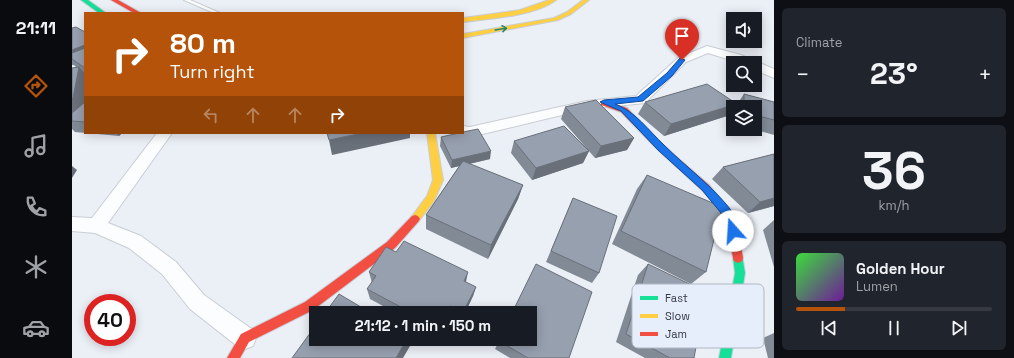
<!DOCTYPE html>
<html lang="en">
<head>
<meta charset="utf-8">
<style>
	:root { --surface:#171b24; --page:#20242c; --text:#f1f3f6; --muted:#9ea1a6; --line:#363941; --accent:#b45309 }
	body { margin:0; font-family:"Space Grotesk",sans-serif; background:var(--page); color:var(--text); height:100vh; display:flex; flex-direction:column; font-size:15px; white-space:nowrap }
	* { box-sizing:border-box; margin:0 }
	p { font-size:13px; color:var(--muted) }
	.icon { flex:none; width:22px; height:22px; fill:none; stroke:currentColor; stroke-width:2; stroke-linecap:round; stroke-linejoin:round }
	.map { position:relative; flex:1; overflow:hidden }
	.details { display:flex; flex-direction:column; gap:8px; padding:8px; background:#0d0f14; width:240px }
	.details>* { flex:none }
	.top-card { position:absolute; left:12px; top:12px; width:380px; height:122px; border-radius:0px; box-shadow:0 2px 10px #0003; background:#b45309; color:#fff; overflow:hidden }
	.fabs { position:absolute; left:654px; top:12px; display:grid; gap:8px }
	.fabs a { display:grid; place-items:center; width:36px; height:36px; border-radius:0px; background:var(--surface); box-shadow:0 2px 10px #0003; font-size:20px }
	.speed { position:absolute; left:12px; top:294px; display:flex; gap:8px; font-size:20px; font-weight:700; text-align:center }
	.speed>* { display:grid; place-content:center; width:52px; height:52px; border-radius:50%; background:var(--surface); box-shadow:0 2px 10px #0003; line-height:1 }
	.speed .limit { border:6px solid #d22; background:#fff; color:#111 }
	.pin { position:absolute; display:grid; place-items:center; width:34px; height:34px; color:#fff; margin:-41px -17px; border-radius:50% 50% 50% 0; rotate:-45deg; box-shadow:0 0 4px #0007 }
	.pin .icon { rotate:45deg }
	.me { position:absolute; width:44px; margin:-22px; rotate:341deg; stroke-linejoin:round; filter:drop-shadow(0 0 3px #0008) }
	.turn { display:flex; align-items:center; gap:14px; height:84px; padding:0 20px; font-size:18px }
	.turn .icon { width:52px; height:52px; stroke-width:2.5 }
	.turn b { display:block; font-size:28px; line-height:34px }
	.lanes { display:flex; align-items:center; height:38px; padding:0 20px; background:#0003; justify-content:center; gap:20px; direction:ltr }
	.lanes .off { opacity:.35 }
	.big { font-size:30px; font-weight:600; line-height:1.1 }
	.details .widget { flex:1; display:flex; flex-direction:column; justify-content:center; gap:6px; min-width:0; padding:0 14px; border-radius:6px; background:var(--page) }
	.details .dial { align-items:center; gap:0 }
	.dial b { font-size:52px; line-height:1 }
	.song { display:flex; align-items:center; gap:12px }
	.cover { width:48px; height:48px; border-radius:6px; background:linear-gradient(135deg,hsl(120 70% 55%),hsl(280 70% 35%)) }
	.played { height:4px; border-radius:2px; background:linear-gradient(90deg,var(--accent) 25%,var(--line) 25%) }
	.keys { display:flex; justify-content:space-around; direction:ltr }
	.heat { display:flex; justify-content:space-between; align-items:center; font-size:22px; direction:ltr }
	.trip { position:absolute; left:237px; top:306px; width:228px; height:40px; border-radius:0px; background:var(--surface); box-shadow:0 2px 10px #0003; font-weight:600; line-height:40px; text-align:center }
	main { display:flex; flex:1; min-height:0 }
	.dock { display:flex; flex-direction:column; width:72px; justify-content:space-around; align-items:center; background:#090b0e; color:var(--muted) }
	.dock .icon { width:28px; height:28px }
	.dock .on { color:var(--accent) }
	.dock b { font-size:18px; color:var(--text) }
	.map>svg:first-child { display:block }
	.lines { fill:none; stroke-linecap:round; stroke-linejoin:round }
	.lane-casing { stroke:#c9cdd4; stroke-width:2 }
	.street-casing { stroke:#c9cdd4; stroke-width:2 }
	.fast-casing { stroke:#c9cdd4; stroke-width:2 }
	.slow-casing { stroke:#c9cdd4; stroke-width:2 }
	.jam-casing { stroke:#c9cdd4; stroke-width:2 }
	.lane { fill:#fcfdfe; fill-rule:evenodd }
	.street { fill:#fcfdfe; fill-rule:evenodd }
	.fast { fill:#16e098; fill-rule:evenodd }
	.slow { fill:#ffcf43; fill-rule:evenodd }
	.jam { fill:#f24e42; fill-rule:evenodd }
	.wall { fill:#828a96 }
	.shaded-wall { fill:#6a707a }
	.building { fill:#97a0af; stroke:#6a707a }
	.oneway { stroke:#268469 }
	.route { fill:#1a73e8; stroke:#114b97 }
	.key { fill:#e6eefb; stroke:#b1b8c4; stroke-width:1 }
	.key-label { font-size:11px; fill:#343942 }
</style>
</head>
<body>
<main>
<nav class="dock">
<b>21:11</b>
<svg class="icon on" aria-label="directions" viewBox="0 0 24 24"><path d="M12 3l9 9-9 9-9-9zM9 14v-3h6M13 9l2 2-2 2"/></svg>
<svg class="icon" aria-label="music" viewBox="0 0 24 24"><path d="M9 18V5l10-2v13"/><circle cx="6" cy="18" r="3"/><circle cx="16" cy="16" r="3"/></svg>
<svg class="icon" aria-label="phone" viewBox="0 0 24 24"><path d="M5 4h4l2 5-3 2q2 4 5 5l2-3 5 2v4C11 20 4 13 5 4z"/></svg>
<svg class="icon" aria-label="climate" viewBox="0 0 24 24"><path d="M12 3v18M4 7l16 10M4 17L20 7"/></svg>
<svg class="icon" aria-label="car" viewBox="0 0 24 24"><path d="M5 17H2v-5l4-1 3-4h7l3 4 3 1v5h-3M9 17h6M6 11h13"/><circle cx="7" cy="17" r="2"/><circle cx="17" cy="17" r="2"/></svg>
</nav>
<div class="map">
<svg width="702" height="358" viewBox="0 0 702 358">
	<rect width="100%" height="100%" fill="#ebeff6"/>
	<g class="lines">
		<defs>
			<path id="lane" d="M112,0H118L148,13H142Z"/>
			<g id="street">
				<path d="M635,46L669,55L702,69V78L683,70V63H668L636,53L614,62L573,103L515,109L398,137L385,133H391V126L398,127L515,101L564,96L606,58Z"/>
				<path d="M85,133H100L36,223L69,236L104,262L132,295L181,330L184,338L181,346L173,349L165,346L118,309L90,274L57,248L23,233L0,231V217L20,218Z"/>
			</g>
			<g id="fast">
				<path d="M9,0H16L34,13H27Z"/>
				<path d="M666,253L670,255L673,273L659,358H647L663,273L661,258L662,255Z"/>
			</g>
			<g id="slow">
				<path d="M477,0H484C463,16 417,19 391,22V18L448,10Z"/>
				<path d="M511,0H517L499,14L486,20L391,38V34L482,18L495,12Z"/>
				<path d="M355,133H363L371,180L362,201L346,222L343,223L340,222L338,219L355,196L361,180Z"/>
			</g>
			<g id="jam">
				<path d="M39,0H46L69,13H62Z"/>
				<path d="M529,101H535L555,108L592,146L637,185L664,217L671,258L670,261L666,263L662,261L661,258L654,218L631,191L586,150L549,112L529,105Z"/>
				<path d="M343,215L346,216L348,219L346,222L323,248L241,310L177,342L168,358H155L169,334L233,302L315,242L340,216Z"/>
			</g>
		</defs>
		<use href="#lane" class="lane-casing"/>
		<use href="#street" class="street-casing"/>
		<use href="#fast" class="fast-casing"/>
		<use href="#slow" class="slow-casing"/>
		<use href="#jam" class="jam-casing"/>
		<use href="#lane" class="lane"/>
		<use href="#street" class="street"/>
		<use href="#fast" class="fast"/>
		<use href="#slow" class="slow"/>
		<use href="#jam" class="jam"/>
	</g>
	<g class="wall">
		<path d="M0,28L13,32V74L12,73L13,74V133H50L47,136L3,132L0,129V113H1H0V68L4,67L2,65H0Z"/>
		<path d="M672,94L702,102V135L681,129H683V107H663V106L655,116L592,136L566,114L573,102L665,104Z"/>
		<path d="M493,107L562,138L555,150L523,158L489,119Z"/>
		<path d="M369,137L418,159L397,164L451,185L446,199L416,259L354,229V215L387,166L379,168L368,146Z"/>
		<path d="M442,141L517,151L511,163L460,180L439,153Z"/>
		<path d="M702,154V206L676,213L640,179L651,167Z"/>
		<path d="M575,175L634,272L619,284L540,244L565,189Z"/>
		<path d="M501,198L527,273L520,283L474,262Z"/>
		<path d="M702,220V267L691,230Z"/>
		<path d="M324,252L404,287L401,296L393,313H324L298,299L295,289L300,283L297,272Z"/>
		<path d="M576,264L622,358H573L544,342L566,275Z"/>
		<path d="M702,333V358H696L691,338Z"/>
		<path d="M428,339L497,358H438L423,349Z"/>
	</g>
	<g class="shaded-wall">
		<path d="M13,45V60L0,59V50Z"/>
		<path d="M7,67L13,74V100L11,110L0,113V98Z"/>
		<path d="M665,104L662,107H661V109L655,116L592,136L599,124Z"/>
		<path d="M45,133H50L47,136Z"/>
		<path d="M291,133H338V138L260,155L257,140Z"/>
		<path d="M562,138L555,150L523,158L529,146Z"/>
		<path d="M419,151L418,159L379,168L380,160Z"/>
		<path d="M517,151L511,163L460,180L464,168Z"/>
		<path d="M0,166L5,170L0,178Z"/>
		<path d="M451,185L446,199L416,259L419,245Z"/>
		<path d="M702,198V206L676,213L688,202Z"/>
		<path d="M396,272L394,282L392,281Z"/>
		<path d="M404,287L401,296L393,313H391Z"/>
		<path d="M378,306L377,313H374Z"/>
		<path d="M335,339H338V346L331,358H324Z"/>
	</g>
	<g class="building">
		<path d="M4,27L13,32V45L0,50V28Z"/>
		<path d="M13,48V68L0,59V53Z"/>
		<path d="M7,67L1,98H0V68Z"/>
		<path d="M635,84L665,104L599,124L573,102Z"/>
		<path d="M672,94L702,102V120L683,115V107H672Z"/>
		<path d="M524,100L562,138L529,146L493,107Z"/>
		<path d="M13,102V122L0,121V113Z"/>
		<path d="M492,126L517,151L464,168L442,141Z"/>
		<path d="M406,129L419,151L380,160L369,137L387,133H391V132Z"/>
		<path d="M255,133H291L257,140Z"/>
		<path d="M702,154V198L688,202L651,167Z"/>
		<path d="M391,161L451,185L419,245L354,215Z"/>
		<path d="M575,175L650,207L634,272L549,231Z"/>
		<path d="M501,198L545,216L527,273L479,251Z"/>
		<path d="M332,241L396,272L392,281L404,287L391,312L378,306L374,313H340L295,289L304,276L297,272L314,247L324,252Z"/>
		<path d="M464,264L520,292L497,358H456L427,341L428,339H458V313H440Z"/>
		<path d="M576,264L634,292L622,358H598L554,334Z"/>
		<path d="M267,294L299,313H253Z"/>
		<path d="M244,325V339H335L324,358H220Z"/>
	</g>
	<defs><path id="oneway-shaft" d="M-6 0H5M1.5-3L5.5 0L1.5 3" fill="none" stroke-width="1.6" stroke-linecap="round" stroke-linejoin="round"/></defs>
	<use class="oneway" href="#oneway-shaft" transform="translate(429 29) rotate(-9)"/>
	<path class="route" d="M608,58L613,60L600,76L571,101L543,104C563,111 577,131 592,145C615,168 642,187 662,214C665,218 667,229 665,234L661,235L657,234L654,219L630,190L586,150L549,111L528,102L532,100L566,97L595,73Z"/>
	<rect x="560" y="284" width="132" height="64" rx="6" class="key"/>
	<rect x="568" y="296" width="18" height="4" fill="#16e098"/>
	<rect x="568" y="314" width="18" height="4" fill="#ffcf43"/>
	<rect x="568" y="332" width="18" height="4" fill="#f24e42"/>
	<g class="key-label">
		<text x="593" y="302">Fast</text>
		<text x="593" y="320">Slow</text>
		<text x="593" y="338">Jam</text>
	</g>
</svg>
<div class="fabs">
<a><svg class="icon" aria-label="sound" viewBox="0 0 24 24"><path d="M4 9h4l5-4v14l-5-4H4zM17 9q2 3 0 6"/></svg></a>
<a><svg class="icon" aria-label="search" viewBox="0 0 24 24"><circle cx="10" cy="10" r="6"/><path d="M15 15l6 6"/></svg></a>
<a><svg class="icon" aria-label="layers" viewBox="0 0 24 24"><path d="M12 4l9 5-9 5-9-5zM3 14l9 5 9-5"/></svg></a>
</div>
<div class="speed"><div class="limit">40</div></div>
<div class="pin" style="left:610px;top:60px;background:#d93025"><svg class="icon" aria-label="arrive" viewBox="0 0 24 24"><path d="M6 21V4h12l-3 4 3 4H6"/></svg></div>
<svg class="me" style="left:661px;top:231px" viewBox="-20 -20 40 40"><circle r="19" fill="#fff"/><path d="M0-13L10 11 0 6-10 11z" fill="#1a73e8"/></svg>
<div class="trip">21:12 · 1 min · 150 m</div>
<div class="top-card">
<div class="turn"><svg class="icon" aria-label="right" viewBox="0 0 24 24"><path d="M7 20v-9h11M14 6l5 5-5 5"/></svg><div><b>80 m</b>Turn right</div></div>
<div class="lanes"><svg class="icon off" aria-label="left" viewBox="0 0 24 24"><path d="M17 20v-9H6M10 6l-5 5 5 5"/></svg><svg class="icon off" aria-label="ahead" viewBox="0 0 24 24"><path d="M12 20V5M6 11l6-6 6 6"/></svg><svg class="icon off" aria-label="ahead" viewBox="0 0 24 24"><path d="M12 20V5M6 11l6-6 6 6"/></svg><svg class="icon" aria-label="right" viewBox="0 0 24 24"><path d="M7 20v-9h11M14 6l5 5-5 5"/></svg></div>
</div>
</div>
<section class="details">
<div class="widget"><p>Climate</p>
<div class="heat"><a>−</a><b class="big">23°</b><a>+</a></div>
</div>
<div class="widget dial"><b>36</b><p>km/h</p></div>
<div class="widget">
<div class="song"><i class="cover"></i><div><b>Golden Hour</b><p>Lumen</p></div></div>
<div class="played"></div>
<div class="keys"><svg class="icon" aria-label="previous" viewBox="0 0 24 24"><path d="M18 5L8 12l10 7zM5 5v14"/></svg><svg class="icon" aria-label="pause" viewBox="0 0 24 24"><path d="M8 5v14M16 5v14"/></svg><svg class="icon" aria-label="next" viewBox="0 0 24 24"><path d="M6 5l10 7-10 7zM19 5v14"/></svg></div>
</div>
</section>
</main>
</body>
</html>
